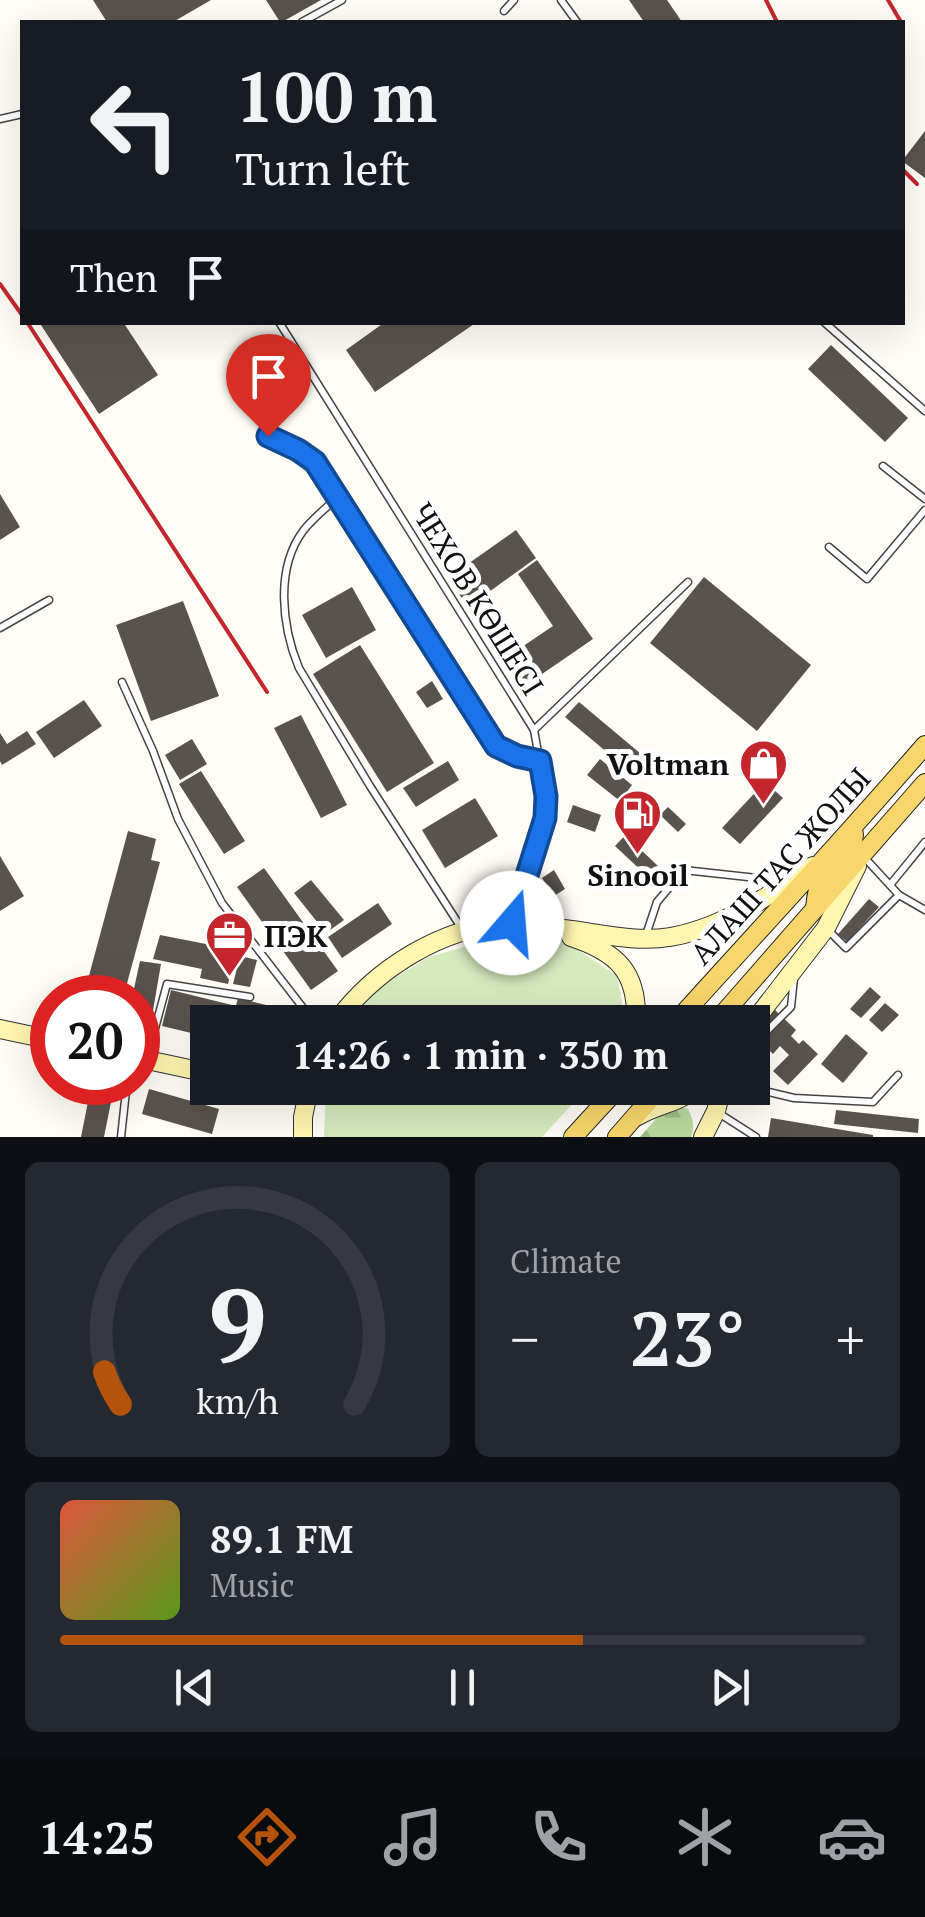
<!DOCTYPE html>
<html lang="en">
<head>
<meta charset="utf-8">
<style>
	:root { --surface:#171b24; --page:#242831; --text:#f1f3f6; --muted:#9ea1a6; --line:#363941; --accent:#b45309 }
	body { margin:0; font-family:"PT Serif",serif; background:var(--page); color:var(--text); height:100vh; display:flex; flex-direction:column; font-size:38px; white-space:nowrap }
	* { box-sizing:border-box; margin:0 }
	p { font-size:32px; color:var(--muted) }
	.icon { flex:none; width:55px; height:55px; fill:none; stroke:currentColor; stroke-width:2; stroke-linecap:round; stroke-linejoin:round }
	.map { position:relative; height:1137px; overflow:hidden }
	.panel { display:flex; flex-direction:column; gap:25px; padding:25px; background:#0d0f14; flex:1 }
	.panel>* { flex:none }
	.guide { position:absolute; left:20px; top:20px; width:885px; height:305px; border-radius:0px; box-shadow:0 10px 40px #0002; background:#171b24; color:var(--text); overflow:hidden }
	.speed { position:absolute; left:30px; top:975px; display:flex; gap:20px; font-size:50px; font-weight:700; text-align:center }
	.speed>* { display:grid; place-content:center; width:130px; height:130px; border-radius:50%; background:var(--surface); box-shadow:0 10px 40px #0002; line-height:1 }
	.speed .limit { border:15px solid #d22; background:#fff; color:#111 }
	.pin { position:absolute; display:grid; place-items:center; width:85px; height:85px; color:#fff; margin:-102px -42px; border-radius:50% 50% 50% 0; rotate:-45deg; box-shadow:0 0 10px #0007 }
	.pin .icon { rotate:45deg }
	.me { position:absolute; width:110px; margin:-55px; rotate:18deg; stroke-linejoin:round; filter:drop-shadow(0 0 8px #0008) }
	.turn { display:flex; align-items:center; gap:35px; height:210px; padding:0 50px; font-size:45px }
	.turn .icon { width:130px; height:130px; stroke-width:2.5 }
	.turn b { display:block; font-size:70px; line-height:85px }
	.then { display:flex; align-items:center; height:95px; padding:0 50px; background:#0003; gap:20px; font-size:38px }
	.big { font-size:75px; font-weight:600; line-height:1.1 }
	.panel .card { flex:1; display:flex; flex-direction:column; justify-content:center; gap:15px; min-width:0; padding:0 35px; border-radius:15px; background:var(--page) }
	.panel .dial { align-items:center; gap:0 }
	.dial svg { height:260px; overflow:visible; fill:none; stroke:var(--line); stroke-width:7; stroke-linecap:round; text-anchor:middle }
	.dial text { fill:var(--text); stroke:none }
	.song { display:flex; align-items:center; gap:30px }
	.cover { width:120px; height:120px; border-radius:15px; background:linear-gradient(135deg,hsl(10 70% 55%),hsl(90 70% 35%)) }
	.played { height:10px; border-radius:5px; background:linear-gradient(90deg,var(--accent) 65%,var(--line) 65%) }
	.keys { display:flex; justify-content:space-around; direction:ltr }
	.heat { display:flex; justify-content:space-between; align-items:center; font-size:55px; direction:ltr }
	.panel .tiles { flex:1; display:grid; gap:25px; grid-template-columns:1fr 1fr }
	.card:last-child { grid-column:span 2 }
	.trip { position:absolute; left:190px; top:1005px; width:580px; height:100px; border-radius:0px; background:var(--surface); box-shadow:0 10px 40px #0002; font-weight:600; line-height:100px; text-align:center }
	.tabs { display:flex; height:160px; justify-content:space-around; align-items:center; background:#090b0e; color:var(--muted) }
	.tabs .icon { width:70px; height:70px }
	.tabs .selected { color:var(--accent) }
	.tabs b { font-size:45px; color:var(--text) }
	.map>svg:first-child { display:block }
	.green { fill:#d5ebbd }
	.forest { fill:url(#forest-firs) }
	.building { fill:#5a524d }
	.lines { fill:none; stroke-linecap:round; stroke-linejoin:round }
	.lane-casing { stroke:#444; stroke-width:9 }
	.secondary-casing { stroke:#333; stroke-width:20 }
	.primary-casing { stroke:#222; stroke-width:20 }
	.lane { stroke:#fff; stroke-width:6 }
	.secondary { stroke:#fff6b0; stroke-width:18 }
	.primary { stroke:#f9d66b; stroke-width:18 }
	.rail { stroke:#c4262e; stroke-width:4 }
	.route-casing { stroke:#114b97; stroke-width:25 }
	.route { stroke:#1a73e8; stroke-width:18 }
	.labels { text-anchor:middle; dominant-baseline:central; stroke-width:10; stroke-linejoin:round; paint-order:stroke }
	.street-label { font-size:30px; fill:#111; stroke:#fff }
	.poi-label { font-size:30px; font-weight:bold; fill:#111; stroke:#fff; text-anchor:end }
</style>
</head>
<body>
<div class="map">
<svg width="925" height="1137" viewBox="0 0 925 1137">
	<defs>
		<pattern id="forest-firs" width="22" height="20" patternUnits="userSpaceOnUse" patternTransform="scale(2.5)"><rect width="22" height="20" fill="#b9dc9c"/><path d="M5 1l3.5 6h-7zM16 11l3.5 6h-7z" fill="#9ebc85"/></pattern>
	</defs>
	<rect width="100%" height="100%" fill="#fffdf5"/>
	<g class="green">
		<path d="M503,936L563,940L617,976L626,1022H350L378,988L429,957Z"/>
		<path d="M326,1088H587L542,1137H324Z"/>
	</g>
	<path class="forest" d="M678,1106L688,1109C693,1120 695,1126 691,1137H640L662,1112Z"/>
	<g class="building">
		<path d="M93,0H211L173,22H107Z"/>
		<path d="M266,0H321L282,22H280Z"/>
		<path d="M629,0H667L682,22H644Z"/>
		<path d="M925,131V178L902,161Z"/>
		<path d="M39,322H123L158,375L99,414Z"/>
		<path d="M385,322H477L375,392L346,350Z"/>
		<path d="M831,345L908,418L885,442L808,369Z"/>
		<path d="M0,494L20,527L0,540Z"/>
		<path d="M516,530L536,558L468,607L448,578Z"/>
		<path d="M537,560L593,639L526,685L507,657L553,626L518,574Z"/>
		<path d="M704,577L811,665L757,731L650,643Z"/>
		<path d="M352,587L376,630L326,658L302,615Z"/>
		<path d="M183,601L219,696L151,721L116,625Z"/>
		<path d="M360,645L434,763L387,792L313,674Z"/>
		<path d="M432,681L443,699L427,708L416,692Z"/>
		<path d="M84,700L102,726L54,758L36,732Z"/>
		<path d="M579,702L647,759L634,775L565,717Z"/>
		<path d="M301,715L347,805L321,818L274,728Z"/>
		<path d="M27,731L36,744L2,765L0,761V733L7,744Z"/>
		<path d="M192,739L207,764L180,780L165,755Z"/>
		<path d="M600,759L632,785L620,801L587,775Z"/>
		<path d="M448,761L459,780L416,807L403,788Z"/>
		<path d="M201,771L245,841L224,854L179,784Z"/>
		<path d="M765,782L783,798L740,844L722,828Z"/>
		<path d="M475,798L498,836L445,868L422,830Z"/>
		<path d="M573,805L601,815L595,832L567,822Z"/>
		<path d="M668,807L686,824L678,832L660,815Z"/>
		<path d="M637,823L651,836L640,849L658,866L648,877L615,846Z"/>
		<path d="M128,831L156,839L151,860L160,862L123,998H83Z"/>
		<path d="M0,856L24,896L0,911Z"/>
		<path d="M264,868L338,971L311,990L237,887Z"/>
		<path d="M554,870L565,889L554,896L542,878Z"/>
		<path d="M311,880L344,920L326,933L294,893Z"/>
		<path d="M869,899L879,907L847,942L838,934Z"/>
		<path d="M378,903L392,924L342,958L328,937Z"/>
		<path d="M160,935L206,944L207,941L237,947L228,984L200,978L202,969L153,959Z"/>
		<path d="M240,956L257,960L250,987L233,984Z"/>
		<path d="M140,961L161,964L151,1022L138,1019V998H132Z"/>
		<path d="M870,987L881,997L861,1018L850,1009Z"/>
		<path d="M171,990L236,1006L238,998L286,1010L284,1017L299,1022H208V1037L162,1026Z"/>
		<path d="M885,1003L899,1015L882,1032L869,1020Z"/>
		<path d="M775,1010L796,1030L791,1036L799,1044L803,1040L818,1054L788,1085L773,1071L789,1055L780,1046L773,1054L752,1034Z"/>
		<path d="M846,1034L868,1053L843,1083L821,1064Z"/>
		<path d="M92,1082H115L104,1137H81Z"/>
		<path d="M149,1089L219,1109L212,1134L142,1114Z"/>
		<path d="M836,1110L919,1119L918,1133L834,1124Z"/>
		<path d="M771,1118L873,1135V1137H768Z"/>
	</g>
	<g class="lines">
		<defs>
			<g id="lane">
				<path d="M561,0L577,22"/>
				<path d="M504,11L514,0"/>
				<path d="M302,22L342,0"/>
				<path d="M0,119L22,114"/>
				<path d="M279,322L534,730L546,797L545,818L512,922"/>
				<path d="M824,322L925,411"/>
				<path d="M268,436L298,449L315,462L496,746L517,757L540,761"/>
				<path d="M883,466L925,499"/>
				<path d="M338,497C326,508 313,518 303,531C275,569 282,627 299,668L370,786L462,929"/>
				<path d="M829,547L867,579L925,510"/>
				<path d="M0,628L49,600"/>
				<path d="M122,682L153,751L178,819L222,903L314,1022"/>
				<path d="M534,730L688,582"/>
				<path d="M864,857L899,895L925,910"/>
				<path d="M890,885L925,842"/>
				<path d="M827,929L846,948L899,895"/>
				<path d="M646,935L657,902L684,870L784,881"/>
				<path d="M752,1046L791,1007L794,978"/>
				<path d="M147,1058L167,984L250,997"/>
				<path d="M752,1088L794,1098L873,1102L898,1075"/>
				<path d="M717,1112L756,1137"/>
				<path d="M121,1137L127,1082"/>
			</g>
			<g id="secondary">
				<path d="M571,937C617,952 638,972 636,1022"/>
				<path d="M336,1022C376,968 442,927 510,923C528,922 546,926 564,929C599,933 635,943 670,937C723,928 770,895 813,866"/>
				<path d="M752,1024L826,928L857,866"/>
				<path d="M0,1029L52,1040"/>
				<path d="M138,1058L208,1073"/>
				<path d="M276,1088L307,1094"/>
				<path d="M638,1116C657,1104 680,1103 695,1088"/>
				<path d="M303,1137V1117L309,1088"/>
				<path d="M703,1137L716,1111L722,1088"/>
			</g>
			<g id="primary">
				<path d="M815,909C816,900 816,891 821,883C831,865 853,856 854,834L851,830"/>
				<path d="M676,1022C759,930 844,839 925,745"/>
				<path d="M716,1022L925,783"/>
				<path d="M573,1137L618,1088"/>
				<path d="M617,1137L660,1088"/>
			</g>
		</defs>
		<use href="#lane" class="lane-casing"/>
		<use href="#secondary" class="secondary-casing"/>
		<use href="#primary" class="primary-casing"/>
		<use href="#lane" class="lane"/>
		<use href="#secondary" class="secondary"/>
		<use href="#primary" class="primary"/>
		<g class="rail">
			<path d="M766,0L777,22"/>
			<path d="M888,0L901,22"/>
			<path d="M902,169L917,184"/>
			<path d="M0,284L22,315"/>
			<path d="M27,322L267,692"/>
		</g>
	</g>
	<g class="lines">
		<defs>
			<path id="route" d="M268,436L298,450L315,462L496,746L517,756L540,761L546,796L545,818L512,923"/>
		</defs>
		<use href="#route" class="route-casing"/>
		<use href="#route" class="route"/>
	</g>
	<defs>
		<symbol id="shop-pin" viewBox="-11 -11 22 30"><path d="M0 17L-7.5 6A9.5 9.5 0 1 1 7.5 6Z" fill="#c4262e" stroke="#fff"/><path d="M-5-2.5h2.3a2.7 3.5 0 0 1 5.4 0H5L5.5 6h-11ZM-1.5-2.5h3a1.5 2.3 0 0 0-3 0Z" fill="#fff"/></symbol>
		<symbol id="fuel-pin" viewBox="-11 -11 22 30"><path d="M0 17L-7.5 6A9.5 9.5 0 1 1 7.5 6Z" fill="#c4262e" stroke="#fff"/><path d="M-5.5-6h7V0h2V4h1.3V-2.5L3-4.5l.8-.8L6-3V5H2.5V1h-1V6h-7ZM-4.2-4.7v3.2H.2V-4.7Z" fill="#fff"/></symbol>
		<symbol id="office-pin" viewBox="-11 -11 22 30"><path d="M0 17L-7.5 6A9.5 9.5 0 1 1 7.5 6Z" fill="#c4262e" stroke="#fff"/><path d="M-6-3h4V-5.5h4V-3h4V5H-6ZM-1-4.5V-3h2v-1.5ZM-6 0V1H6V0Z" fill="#fff"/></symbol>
	</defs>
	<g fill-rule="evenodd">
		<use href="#shop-pin" x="736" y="736" width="55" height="75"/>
		<use href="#fuel-pin" x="610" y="786" width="55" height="75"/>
		<use href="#office-pin" x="202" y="908" width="55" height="75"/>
	</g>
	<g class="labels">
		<g class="street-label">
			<text transform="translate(478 599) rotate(58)">ЧЕХОВ КӨШЕСІ</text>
			<text transform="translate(780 866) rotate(-48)">АЛАШ ТАС ЖОЛЫ</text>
		</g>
		<g class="poi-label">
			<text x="729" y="764">Voltman</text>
			<text x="638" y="875" text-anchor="middle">Sinooil</text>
			<text x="264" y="936" text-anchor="start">ПЭК</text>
		</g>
	</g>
</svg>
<div class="speed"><div class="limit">20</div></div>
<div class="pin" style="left:268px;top:436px;background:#d93025"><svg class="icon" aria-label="arrive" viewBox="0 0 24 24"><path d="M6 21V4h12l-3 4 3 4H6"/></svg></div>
<svg class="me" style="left:512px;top:923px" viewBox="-20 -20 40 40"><circle r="19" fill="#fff"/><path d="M0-13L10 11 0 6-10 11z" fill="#1a73e8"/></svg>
<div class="trip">14:26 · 1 min · 350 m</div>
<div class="guide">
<div class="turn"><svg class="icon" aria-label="left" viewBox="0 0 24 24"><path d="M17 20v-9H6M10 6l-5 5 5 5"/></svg><div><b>100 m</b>Turn left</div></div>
<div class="then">Then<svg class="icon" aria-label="arrive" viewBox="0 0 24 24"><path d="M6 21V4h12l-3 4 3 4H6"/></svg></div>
</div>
</div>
<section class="panel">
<div class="tiles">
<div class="card dial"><svg viewBox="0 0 100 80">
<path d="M14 69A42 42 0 1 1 86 69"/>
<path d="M14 69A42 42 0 0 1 9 59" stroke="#b45309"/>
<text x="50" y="56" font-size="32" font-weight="700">9</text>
<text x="50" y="72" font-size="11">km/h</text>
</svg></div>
<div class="card"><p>Climate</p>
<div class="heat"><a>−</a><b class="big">23°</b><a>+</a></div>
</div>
<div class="card">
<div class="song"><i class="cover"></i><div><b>89.1 FM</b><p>Music</p></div></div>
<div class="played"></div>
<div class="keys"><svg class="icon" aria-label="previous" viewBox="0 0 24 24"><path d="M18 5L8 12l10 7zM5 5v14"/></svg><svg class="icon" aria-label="pause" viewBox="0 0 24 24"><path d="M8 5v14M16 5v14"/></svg><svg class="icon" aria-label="next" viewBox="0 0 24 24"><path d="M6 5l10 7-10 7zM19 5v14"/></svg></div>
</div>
</div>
</section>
<nav class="tabs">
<b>14:25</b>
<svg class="icon selected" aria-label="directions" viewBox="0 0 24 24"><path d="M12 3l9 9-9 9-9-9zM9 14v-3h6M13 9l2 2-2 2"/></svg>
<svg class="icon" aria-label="music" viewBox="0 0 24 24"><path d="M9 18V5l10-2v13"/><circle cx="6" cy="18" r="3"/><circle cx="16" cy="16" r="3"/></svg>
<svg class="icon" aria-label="phone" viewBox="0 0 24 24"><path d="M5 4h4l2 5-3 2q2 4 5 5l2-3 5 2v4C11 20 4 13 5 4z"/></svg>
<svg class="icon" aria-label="climate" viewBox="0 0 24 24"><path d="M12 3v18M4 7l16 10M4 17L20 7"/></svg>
<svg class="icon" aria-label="car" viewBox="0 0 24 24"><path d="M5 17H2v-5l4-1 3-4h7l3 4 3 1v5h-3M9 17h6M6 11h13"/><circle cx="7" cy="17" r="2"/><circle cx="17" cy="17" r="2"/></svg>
</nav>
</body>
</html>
